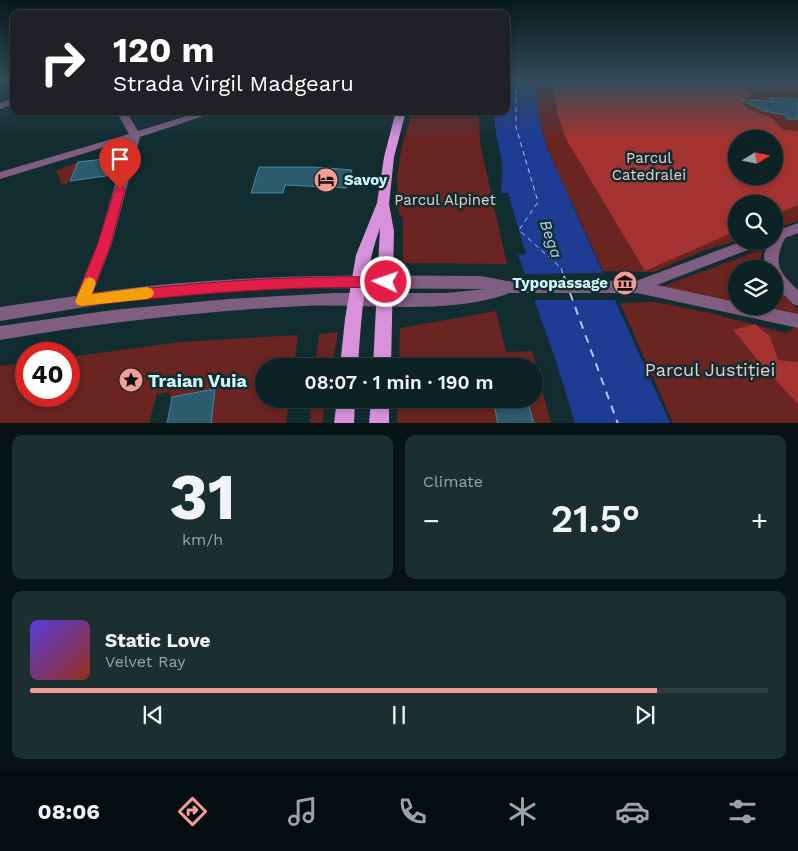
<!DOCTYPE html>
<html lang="en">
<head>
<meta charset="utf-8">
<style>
	:root { --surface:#0d2224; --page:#1b2f31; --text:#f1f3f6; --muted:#9aa4a6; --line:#2d3f41; --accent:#f59c94 }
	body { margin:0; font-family:"Work Sans",sans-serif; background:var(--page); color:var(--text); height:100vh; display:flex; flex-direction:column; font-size:19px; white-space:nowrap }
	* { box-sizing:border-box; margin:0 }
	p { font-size:16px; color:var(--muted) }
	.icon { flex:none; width:28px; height:28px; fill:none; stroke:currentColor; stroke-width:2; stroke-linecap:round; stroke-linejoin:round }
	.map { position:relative; height:423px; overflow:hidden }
	.sheet { display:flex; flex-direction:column; gap:12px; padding:12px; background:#071314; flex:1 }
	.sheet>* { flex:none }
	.guide { position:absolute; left:10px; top:10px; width:500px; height:105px; border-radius:10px; box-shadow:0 2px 8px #0003,0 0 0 1px var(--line); background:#202124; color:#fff; overflow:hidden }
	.needle { width:32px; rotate:80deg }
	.controls { position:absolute; left:728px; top:130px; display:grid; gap:10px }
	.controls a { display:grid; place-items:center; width:55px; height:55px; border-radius:50%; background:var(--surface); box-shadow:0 2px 8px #0003,0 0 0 1px var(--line); font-size:25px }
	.speed { position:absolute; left:15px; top:342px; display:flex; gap:10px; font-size:25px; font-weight:700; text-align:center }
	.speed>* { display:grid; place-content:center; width:65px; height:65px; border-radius:50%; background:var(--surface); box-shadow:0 2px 8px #0003,0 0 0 1px var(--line); line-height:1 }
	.speed .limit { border:8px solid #d22; background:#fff; color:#111 }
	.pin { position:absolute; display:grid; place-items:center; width:42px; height:42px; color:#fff; margin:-51px -21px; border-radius:50% 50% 50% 0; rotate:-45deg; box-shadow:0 0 5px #0007 }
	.pin .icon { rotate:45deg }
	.me { position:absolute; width:55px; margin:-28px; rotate:273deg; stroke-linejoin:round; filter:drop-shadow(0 0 4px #0008) }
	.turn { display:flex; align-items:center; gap:18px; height:105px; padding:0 20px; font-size:22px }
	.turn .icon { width:65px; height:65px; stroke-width:2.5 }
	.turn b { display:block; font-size:35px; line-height:42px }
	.big { font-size:38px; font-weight:600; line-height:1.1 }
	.sheet .widget { flex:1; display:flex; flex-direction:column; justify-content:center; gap:8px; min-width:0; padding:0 18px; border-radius:10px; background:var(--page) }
	.sheet .dial { align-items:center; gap:0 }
	.dial b { font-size:65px; line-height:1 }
	.song { display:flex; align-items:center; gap:15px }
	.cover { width:60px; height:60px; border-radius:8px; background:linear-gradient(135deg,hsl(250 70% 55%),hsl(10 70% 35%)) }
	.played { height:5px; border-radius:2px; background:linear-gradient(90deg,var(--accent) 85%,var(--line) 85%) }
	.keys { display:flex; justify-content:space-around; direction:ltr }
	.heat { display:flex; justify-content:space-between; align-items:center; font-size:28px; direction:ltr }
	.sheet .tiles { flex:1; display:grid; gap:12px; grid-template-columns:1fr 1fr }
	.widget:last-child { grid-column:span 2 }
	.trip { position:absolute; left:255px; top:358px; width:288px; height:50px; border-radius:25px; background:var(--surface); box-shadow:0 2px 8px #0003,0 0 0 1px var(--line); font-weight:600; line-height:50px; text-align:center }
	.tabs { display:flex; height:80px; justify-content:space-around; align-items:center; background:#050e0e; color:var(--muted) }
	.tabs .icon { width:35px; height:35px }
	.tabs .selected { color:var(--accent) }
	.tabs b { font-size:22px; color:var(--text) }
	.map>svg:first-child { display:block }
	.green { fill:#6a2421; fill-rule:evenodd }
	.forest { fill:#a43331; fill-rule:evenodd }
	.water { fill:#1e3c94 }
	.pier { fill:#112d30 }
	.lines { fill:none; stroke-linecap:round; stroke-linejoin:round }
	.ferry-far1 { stroke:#b2c8f8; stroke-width:1; stroke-dasharray:5 4; stroke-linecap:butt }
	.ferry { stroke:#b2c8f8; stroke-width:2; stroke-dasharray:8 7; stroke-linecap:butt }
	.building { fill:#2b5b6d; stroke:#408ba7 }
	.minor { fill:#805e81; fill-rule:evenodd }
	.major { fill:#d892db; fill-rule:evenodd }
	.route { fill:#e11d48; stroke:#92132f }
	.slow { fill:#f59e0b }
	.labels { text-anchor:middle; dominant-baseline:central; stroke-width:5; stroke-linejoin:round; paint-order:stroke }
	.park-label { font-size:15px; fill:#ecccc9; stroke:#112d30 }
	.poi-label { font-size:15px; font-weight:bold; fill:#cdf6fb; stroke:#112d30; text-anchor:start }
	.water-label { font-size:16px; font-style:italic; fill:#b2c8f8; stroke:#112d30 }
	.near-park-label { font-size:18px; fill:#ecccc9; stroke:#112d30 }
	.near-poi-label { font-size:18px; font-weight:bold; fill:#cdf6fb; stroke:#112d30; text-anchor:start }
</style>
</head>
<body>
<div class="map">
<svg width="798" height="424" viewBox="0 0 798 424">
	<rect width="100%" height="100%" fill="#112d30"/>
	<g class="green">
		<path d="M535,80H798V221L774,229V204H736V241L705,250L654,272L603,271L547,148L539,117ZM736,139H774V176H736Z"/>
		<path d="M413,111H479L480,144L507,264L403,263V219L398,210L397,178L402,145Z"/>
		<path d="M78,162L68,183L62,185L56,171Z"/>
		<path d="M763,249L760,261V269H736V302L661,287Z"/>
		<path d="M774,286L798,309V316L756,306H774Z"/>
		<path d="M656,302L710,313L786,333L798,326V423H673L620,303Z"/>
		<path d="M496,311L506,352L532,351L551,423L397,424L398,399H534V366H399L400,328Z"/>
		<path d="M338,332L332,366H315L319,334Z"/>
		<path d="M298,335L294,366H264V399H289L286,423H211L215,389L169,398L170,392L157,394L149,423H0V366L26,363V396H69V357L180,342Z"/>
		<path d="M312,399H326L322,423H310Z"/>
	</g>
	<g class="forest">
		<path d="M552,80H798V92L746,89L752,96L745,98L742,102L750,110L772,118L783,130L798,131V205L774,215V204H736V231L645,271L566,139L557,113ZM736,139H774V176H736Z"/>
		<path d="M755,324L770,336L778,360L798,362V404L765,369L733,330Z"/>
	</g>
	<path class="water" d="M506,80H535L539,117L547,148L670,423H575L555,358L518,255L526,254L508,193H501C501,183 503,173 502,164C500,146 493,130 495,111H506Z"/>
	<path class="pier" d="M606,273L617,300H532L522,274Z"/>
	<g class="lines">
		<path class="ferry-far1" d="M516,80V127L538,202L519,230L561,268L564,277"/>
		<g class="ferry">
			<path d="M564,276L566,282"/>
			<path d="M570,293L618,424"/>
		</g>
	</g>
	<g class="building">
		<path d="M769,98L798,99V119H788L785,115L765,111L741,100L772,101Z"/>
		<path d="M112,158L106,176L70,181L78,162Z"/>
		<path d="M259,167H313L352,170L347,188L285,185L283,193H251Z"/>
		<path d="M215,389L211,424H167L172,397Z"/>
		<path d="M493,399H527L534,424H498Z"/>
	</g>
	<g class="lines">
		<g class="minor">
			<path d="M14,98V104L0,109V103Z"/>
			<path d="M116,111H126L138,131L203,111H219L140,137L112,243L93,293C221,274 351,275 481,276L507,281H636L743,241H765L763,244L657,285L736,302V306H759L798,314V328L637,293H510C447,316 371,303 304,306C202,311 101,323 0,340V326L113,310L228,299L334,293H446L485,289L295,288L195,294L122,301L0,321V307L76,296L98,243L128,140L0,179V172L129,134Z"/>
			<path d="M798,223V233L785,238C773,264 778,271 798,290V306L793,304L776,287L774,284V269H765L764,254L770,241H774V232Z"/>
		</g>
		<g class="major">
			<path d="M396,111H406L394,157L389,204L394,231L391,366H373L380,228C364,272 361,319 358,366H340L345,319L356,255L377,203L384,157Z"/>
			<path d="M337,399H355L354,424H334Z"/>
			<path d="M371,399H389V424H369Z"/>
		</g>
	</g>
	<linearGradient id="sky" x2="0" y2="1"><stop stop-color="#09191a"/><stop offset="0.58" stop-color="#324c59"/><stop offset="1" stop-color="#324c59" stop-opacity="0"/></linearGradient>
	<rect width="798" height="139" fill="url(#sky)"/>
	<path class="route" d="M120,185L125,189L111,243L92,294C190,283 287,275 386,277L390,279L392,282L390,286L386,288C284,285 183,295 82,306L77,305L75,301L98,243L115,189Z"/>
	<path class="slow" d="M89,277L94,279L96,283L92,294L147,287L152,289L154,293L152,297L147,299L82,306L77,305L75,301L85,279Z"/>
	<defs>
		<symbol id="hotel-disc" viewBox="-11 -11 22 22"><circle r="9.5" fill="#f59c94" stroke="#112d30"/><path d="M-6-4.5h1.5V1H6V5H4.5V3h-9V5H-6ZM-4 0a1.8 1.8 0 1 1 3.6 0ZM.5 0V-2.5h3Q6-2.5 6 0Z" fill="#111"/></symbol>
		<symbol id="museum-disc" viewBox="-11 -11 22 22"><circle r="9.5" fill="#f59c94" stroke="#112d30"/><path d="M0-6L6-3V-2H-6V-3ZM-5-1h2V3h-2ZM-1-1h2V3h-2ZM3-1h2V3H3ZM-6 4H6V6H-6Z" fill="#111"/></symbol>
		<symbol id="sight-disc" viewBox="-11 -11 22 22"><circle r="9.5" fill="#f59c94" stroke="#112d30"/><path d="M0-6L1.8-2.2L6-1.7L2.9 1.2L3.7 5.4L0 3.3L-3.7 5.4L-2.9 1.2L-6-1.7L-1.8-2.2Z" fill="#111"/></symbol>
	</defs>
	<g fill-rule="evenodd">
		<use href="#hotel-disc" x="312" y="166" width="28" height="28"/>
		<use href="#museum-disc" x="611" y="269" width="28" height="28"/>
		<use href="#sight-disc" x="117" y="366" width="28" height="28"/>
	</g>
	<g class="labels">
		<g class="park-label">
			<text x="649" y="158">Parcul<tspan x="649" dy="17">Catedralei</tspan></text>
			<text x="445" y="200">Parcul Alpinet</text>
		</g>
		<g class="poi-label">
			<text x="344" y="180">Savoy</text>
			<text x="608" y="283" text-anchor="end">Typopassage</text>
		</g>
		<g class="water-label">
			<text transform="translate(551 239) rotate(71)">Bega</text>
		</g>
		<g class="near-park-label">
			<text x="710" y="369">Parcul Justiției</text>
		</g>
		<g class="near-poi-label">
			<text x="148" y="380">Traian Vuia</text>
		</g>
	</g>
</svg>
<div class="controls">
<a><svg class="needle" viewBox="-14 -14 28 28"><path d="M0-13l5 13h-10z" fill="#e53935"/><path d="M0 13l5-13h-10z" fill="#9aa4a6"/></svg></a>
<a><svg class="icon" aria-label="search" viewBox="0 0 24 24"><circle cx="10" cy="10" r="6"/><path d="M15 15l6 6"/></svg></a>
<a><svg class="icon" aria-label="layers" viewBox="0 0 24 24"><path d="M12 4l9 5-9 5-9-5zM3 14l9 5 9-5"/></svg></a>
</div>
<div class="speed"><div class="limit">40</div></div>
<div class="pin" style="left:120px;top:189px;background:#d93025"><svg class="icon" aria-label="arrive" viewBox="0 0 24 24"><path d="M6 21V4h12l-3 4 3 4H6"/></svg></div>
<svg class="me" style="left:386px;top:282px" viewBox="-20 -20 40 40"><circle r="17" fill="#e11d48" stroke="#fff" stroke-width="3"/><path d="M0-11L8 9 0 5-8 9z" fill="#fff"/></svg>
<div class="trip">08:07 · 1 min · 190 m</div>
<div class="guide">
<div class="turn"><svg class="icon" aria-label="right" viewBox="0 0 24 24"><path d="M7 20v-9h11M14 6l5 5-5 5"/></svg><div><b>120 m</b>Strada Virgil Madgearu</div></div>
</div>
</div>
<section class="sheet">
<div class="tiles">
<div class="widget dial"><b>31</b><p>km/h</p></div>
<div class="widget"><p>Climate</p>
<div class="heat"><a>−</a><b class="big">21.5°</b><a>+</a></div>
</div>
<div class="widget">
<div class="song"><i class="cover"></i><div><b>Static Love</b><p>Velvet Ray</p></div></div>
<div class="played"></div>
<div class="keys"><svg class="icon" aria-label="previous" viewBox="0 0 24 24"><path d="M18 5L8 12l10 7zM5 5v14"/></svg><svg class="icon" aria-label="pause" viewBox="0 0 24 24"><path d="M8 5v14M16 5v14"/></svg><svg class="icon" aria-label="next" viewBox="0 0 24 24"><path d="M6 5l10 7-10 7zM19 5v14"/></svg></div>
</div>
</div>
</section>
<nav class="tabs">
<b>08:06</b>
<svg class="icon selected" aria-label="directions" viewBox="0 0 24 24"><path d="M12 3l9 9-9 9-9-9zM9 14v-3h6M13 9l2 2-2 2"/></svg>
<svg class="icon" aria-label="music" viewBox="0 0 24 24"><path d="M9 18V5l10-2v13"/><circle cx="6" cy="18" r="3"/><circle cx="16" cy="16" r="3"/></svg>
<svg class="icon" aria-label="phone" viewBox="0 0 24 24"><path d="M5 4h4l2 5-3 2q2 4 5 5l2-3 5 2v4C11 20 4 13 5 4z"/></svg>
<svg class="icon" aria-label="climate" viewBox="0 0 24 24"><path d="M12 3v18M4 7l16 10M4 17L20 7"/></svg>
<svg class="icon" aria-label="car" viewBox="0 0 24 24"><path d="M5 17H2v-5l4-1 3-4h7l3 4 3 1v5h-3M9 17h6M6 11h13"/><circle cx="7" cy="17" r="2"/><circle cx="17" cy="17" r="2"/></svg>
<svg class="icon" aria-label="filters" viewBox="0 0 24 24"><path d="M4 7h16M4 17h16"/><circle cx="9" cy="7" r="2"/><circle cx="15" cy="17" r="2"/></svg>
</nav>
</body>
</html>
